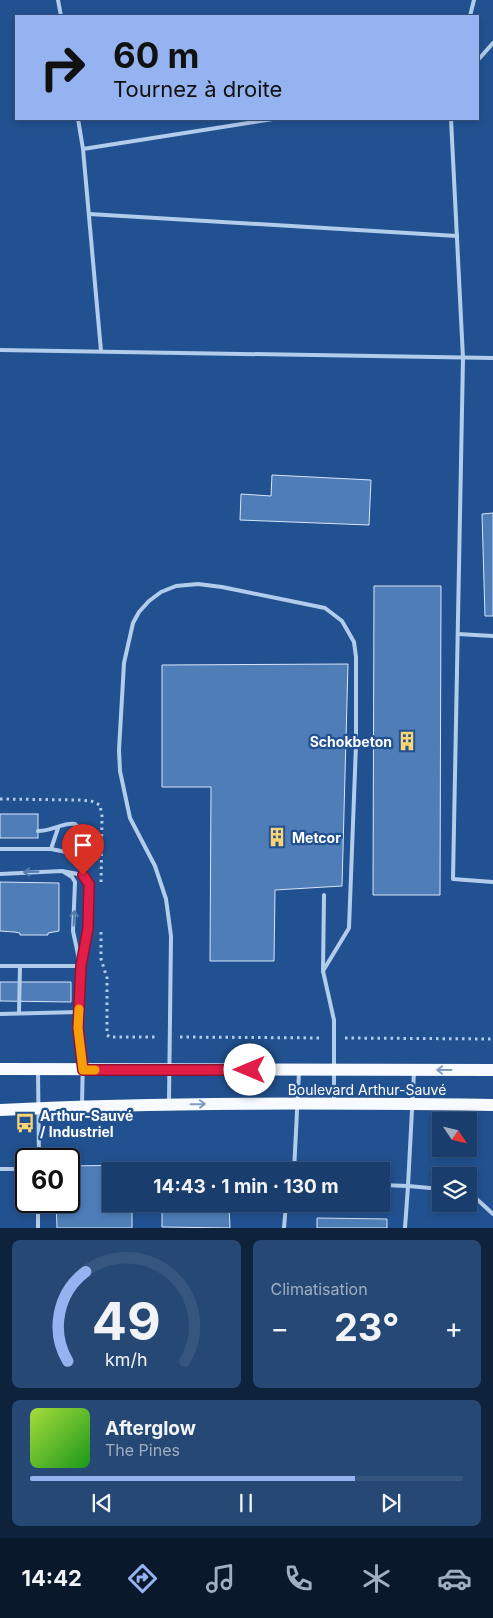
<!DOCTYPE html>
<html lang="fr">
<head>
<meta charset="utf-8">
<style>
	:root { --surface:#193d6c; --page:#264874; --text:#f1f3f6; --muted:#9faec2; --line:#37567f; --accent:#95b2f1 }
	body { margin:0; font-family:Inter,sans-serif; background:var(--page); color:var(--text); height:100vh; display:flex; flex-direction:column; font-size:19px; white-space:nowrap }
	* { box-sizing:border-box; margin:0 }
	p { font-size:16px; color:var(--muted) }
	.icon { flex:none; width:28px; height:28px; fill:none; stroke:currentColor; stroke-width:2; stroke-linecap:round; stroke-linejoin:round }
	.map { position:relative; height:1228px; overflow:hidden }
	.side { display:flex; flex-direction:column; gap:12px; padding:12px; background:#0e223b; flex:1 }
	.side>* { flex:none }
	.top-card { position:absolute; left:15px; top:15px; width:464px; height:105px; border-radius:0px; box-shadow:0 2px 8px #0003,0 0 0 1px var(--line); background:#95b2f1; color:#111; overflow:hidden }
	.needle { width:32px; rotate:125deg }
	.controls { position:absolute; left:432px; top:1112px; display:grid; gap:10px }
	.controls a { display:grid; place-items:center; width:45px; height:45px; border-radius:0px; background:var(--surface); box-shadow:0 2px 8px #0003,0 0 0 1px var(--line); font-size:25px }
	.speed { position:absolute; left:15px; top:1148px; display:flex; gap:10px; font-size:25px; font-weight:700; text-align:center }
	.speed>* { display:grid; place-content:center; width:65px; height:65px; border-radius:50%; background:var(--surface); box-shadow:0 2px 8px #0003,0 0 0 1px var(--line); line-height:1 }
	.speed .limit { border:2px solid #111; border-radius:8px; background:#fff; color:#111 }
	.pin { position:absolute; display:grid; place-items:center; width:42px; height:42px; color:#fff; margin:-51px -21px; border-radius:50% 50% 50% 0; rotate:-45deg; box-shadow:0 0 5px #0007 }
	.pin .icon { rotate:45deg }
	.me { position:absolute; width:55px; margin:-28px; rotate:270deg; stroke-linejoin:round; filter:drop-shadow(0 0 4px #0008) }
	.turn { display:flex; align-items:center; gap:18px; height:105px; padding:0 15px; font-size:22px }
	.turn .icon { width:65px; height:65px; stroke-width:2.5 }
	.turn b { display:block; font-size:35px; line-height:42px }
	.big { font-size:38px; font-weight:700; line-height:1.1 }
	.side .card { flex:1; display:flex; flex-direction:column; justify-content:center; gap:8px; min-width:0; padding:0 18px; border-radius:8px; background:var(--page) }
	.side .dial { align-items:center; gap:0 }
	.dial svg { height:130px; overflow:visible; fill:none; stroke:var(--line); stroke-width:7; stroke-linecap:round; text-anchor:middle }
	.dial text { fill:var(--text); stroke:none }
	.song { display:flex; align-items:center; gap:15px }
	.cover { width:60px; height:60px; border-radius:8px; background:linear-gradient(135deg,hsl(80 70% 55%),hsl(120 70% 35%)) }
	.played { height:5px; border-radius:2px; background:linear-gradient(90deg,var(--accent) 75%,var(--line) 75%) }
	.keys { display:flex; justify-content:space-around; direction:ltr }
	.heat { display:flex; justify-content:space-between; align-items:center; font-size:28px; direction:ltr }
	.side .tiles { flex:1; display:grid; gap:12px; grid-template-columns:1fr 1fr }
	.card:last-child { grid-column:span 2 }
	.trip { position:absolute; left:102px; top:1162px; width:288px; height:50px; border-radius:0px; background:var(--surface); box-shadow:0 2px 8px #0003,0 0 0 1px var(--line); font-weight:700; line-height:50px; text-align:center }
	.tabs { display:flex; height:80px; justify-content:space-around; align-items:center; background:#0a182b; color:var(--muted) }
	.tabs .icon { width:35px; height:35px }
	.tabs .current { color:var(--accent) }
	.tabs b { font-size:22px; color:var(--text) }
	.map>svg:first-child { display:block }
	.building { fill:#4e7db8; stroke:#d7e6f9 }
	.lines { fill:none; stroke-linecap:round; stroke-linejoin:round }
	.path { stroke:#b2ccec; stroke-width:3; stroke-dasharray:2.5 4; stroke-linecap:butt }
	.lane { stroke:#b2ccec; stroke-width:4 }
	.primary { stroke:#f7faff; stroke-width:12 }
	.oneway { stroke:#547cb0 }
	.oneway2 { stroke:#819dc2 }
	.route-casing { stroke:#92132f; stroke-width:12 }
	.route { stroke:#e11d48; stroke-width:9 }
	.slow { stroke:#f59e0b; stroke-width:9 }
	.labels { text-anchor:middle; dominant-baseline:central; stroke-width:4.5; stroke-linejoin:round; paint-order:stroke }
	.poi-label { font-size:14px; font-weight:bold; fill:#fff; stroke:#215190; text-anchor:start }
	.street-label { font-size:14px; fill:#fff; stroke:#215190 }
</style>
</head>
<body>
<div class="map">
<svg width="493" height="1228" viewBox="0 0 493 1228">
	<rect width="100%" height="100%" fill="#215190"/>
	<g class="building">
		<path d="M272,475L371,480L369,525L240,520L241,494L271,496Z"/>
		<path d="M493,513V616H485L482,514Z"/>
		<path d="M374,586H441L440,895H373Z"/>
		<path d="M348,664L342,886L275,890L274,961H210L211,787H162V665Z"/>
		<rect x="0" y="814" width="38" height="24"/>
		<path d="M0,882L59,883V931L48,933V935H20V933L14,932L0,931Z"/>
		<path d="M0,982H71V1002L0,1001Z"/>
		<path d="M131,1165V1171H111V1204H132V1228H57L56,1201H69V1166Z"/>
		<path d="M162,1204H229L230,1228L162,1227Z"/>
		<path d="M317,1218L387,1219V1228H317Z"/>
	</g>
	<g class="lines">
		<g class="path">
			<path d="M0,799L80,800L91,801L100,805L102,816L101,886"/>
			<path d="M101,932V959L107,978V1035L110,1037H158"/>
			<path d="M180,1037L323,1038"/>
			<path d="M345,1038L493,1039"/>
		</g>
		<g class="lane">
			<path d="M58,0L61,16"/>
			<path d="M470,16L474,0"/>
			<path d="M478,60L493,43"/>
			<path d="M78,119L83,149L101,351"/>
			<path d="M451,119L463,358L453,879L493,882"/>
			<path d="M83,149L273,119"/>
			<path d="M89,214L457,236"/>
			<path d="M0,350L493,358"/>
			<path d="M458,634L493,636"/>
			<path d="M0,849H51L71,853C81,849 86,842 83,832L75,824C64,822 52,831 38,831"/>
			<path d="M51,849L58,828"/>
			<path d="M64,872L72,877L75,882L73,931L80,964"/>
			<path d="M0,874L62,871L83,875C98,892 85,944 81,966"/>
			<path d="M324,895L323,971L334,1020V1101"/>
			<path d="M0,966H81L79,1028L83,1055L82,1105"/>
			<path d="M19,1013L20,966"/>
			<path d="M0,1014L79,1012"/>
			<path d="M38,1071L39,1159"/>
			<path d="M169,1102L171,936L166,899L155,866L130,818L120,771L119,750L124,663L133,623L139,612L149,601L161,592L176,586L198,584L222,587L325,608L342,621L354,642L356,657V745L349,928L323,971"/>
			<path d="M0,1169H26"/>
			<path d="M294,1171L299,1072"/>
			<path d="M381,1185L408,1186L414,1072"/>
			<path d="M469,1192L493,1214"/>
			<path d="M38,1228V1201"/>
			<path d="M284,1228L286,1204"/>
			<path d="M405,1228L408,1186L441,1189"/>
		</g>
		<g class="primary">
			<path d="M0,1069L493,1070"/>
			<path d="M0,1110C164,1102 329,1103 493,1105"/>
		</g>
	</g>
	<defs><path id="oneway-shaft" d="M-6 0H5M1.5-3L5.5 0L1.5 3" fill="none" stroke-width="1.6" stroke-linecap="round" stroke-linejoin="round" transform="scale(1.25)"/></defs>
	<g class="oneway">
		<use href="#oneway-shaft" transform="translate(31 872) rotate(179)"/>
		<use href="#oneway-shaft" transform="translate(74 918) rotate(-87)"/>
	</g>
	<g class="oneway2">
		<use href="#oneway-shaft" transform="translate(444 1070) rotate(180)"/>
		<use href="#oneway-shaft" transform="translate(198 1104) rotate(-1)"/>
	</g>
	<g class="lines">
		<defs>
			<path id="route" d="M83,875L89,884L88,928L81,966L78,1028L83,1070H250"/>
		</defs>
		<use href="#route" class="route-casing"/>
		<use href="#route" class="route"/>
		<path class="slow" d="M79,1009L78,1028L83,1070H95"/>
	</g>
	<defs>
		<symbol id="building-bare" viewBox="-9 -9 18 18"><path d="M-4-6H4V6H1V3H-1V6H-4ZM-2.5-4.3h1.7v1.8h-1.7ZM.8-4.3h1.7v1.8H.8ZM-2.5-1h1.7V.8h-1.7ZM.8-1h1.7V.8H.8Z" fill="#f9d374" stroke="#215190" stroke-width="2.5" paint-order="stroke"/></symbol>
		<symbol id="bus-bare" viewBox="-9 -9 18 18"><path d="M-5-6H5V4H4V6H2V4H-2V6H-4V4H-5ZM-3.5-4V0h7V-4ZM-3.5 1.2v1.5H-2V1.2ZM2 1.2v1.5H3.5V1.2Z" fill="#f9d374" stroke="#215190" stroke-width="2.5" paint-order="stroke"/></symbol>
	</defs>
	<g fill-rule="evenodd">
		<use href="#building-bare" x="393" y="727" width="28" height="28"/>
		<use href="#building-bare" x="263" y="823" width="28" height="28"/>
		<use href="#bus-bare" x="11" y="1109" width="28" height="28"/>
	</g>
	<g class="labels">
		<g class="poi-label">
			<text x="392" y="741" text-anchor="end">Schokbeton</text>
			<text x="292" y="837">Metcor</text>
			<text x="40" y="1115">Arthur-Sauvé<tspan x="40" dy="16">/ Industriel</tspan></text>
		</g>
		<g class="street-label">
			<text x="367" y="1089">Boulevard Arthur-Sauvé</text>
		</g>
	</g>
</svg>
<div class="controls">
<a><svg class="needle" viewBox="-14 -14 28 28"><path d="M0-13l5 13h-10z" fill="#e53935"/><path d="M0 13l5-13h-10z" fill="#9faec2"/></svg></a>
<a><svg class="icon" aria-label="layers" viewBox="0 0 24 24"><path d="M12 4l9 5-9 5-9-5zM3 14l9 5 9-5"/></svg></a>
</div>
<div class="speed"><div class="limit">60</div></div>
<div class="pin" style="left:83px;top:875px;background:#d93025"><svg class="icon" aria-label="arrive" viewBox="0 0 24 24"><path d="M6 21V4h12l-3 4 3 4H6"/></svg></div>
<svg class="me" style="left:250px;top:1070px" viewBox="-20 -20 40 40"><circle r="19" fill="#fff"/><path d="M0-13L10 11 0 6-10 11z" fill="#e11d48"/></svg>
<div class="trip">14:43 · 1 min · 130 m</div>
<div class="top-card">
<div class="turn"><svg class="icon" aria-label="right" viewBox="0 0 24 24"><path d="M7 20v-9h11M14 6l5 5-5 5"/></svg><div><b>60 m</b>Tournez à droite</div></div>
</div>
</div>
<section class="side">
<div class="tiles">
<div class="card dial"><svg viewBox="0 0 100 80">
<path d="M14 69A42 42 0 1 1 86 69"/>
<path d="M14 69A42 42 0 0 1 25 14" stroke="#95b2f1"/>
<text x="50" y="56" font-size="32" font-weight="700">49</text>
<text x="50" y="72" font-size="11">km/h</text>
</svg></div>
<div class="card"><p>Climatisation</p>
<div class="heat"><a>−</a><b class="big">23°</b><a>+</a></div>
</div>
<div class="card">
<div class="song"><i class="cover"></i><div><b>Afterglow</b><p>The Pines</p></div></div>
<div class="played"></div>
<div class="keys"><svg class="icon" aria-label="previous" viewBox="0 0 24 24"><path d="M18 5L8 12l10 7zM5 5v14"/></svg><svg class="icon" aria-label="pause" viewBox="0 0 24 24"><path d="M8 5v14M16 5v14"/></svg><svg class="icon" aria-label="next" viewBox="0 0 24 24"><path d="M6 5l10 7-10 7zM19 5v14"/></svg></div>
</div>
</div>
</section>
<nav class="tabs">
<b>14:42</b>
<svg class="icon current" aria-label="directions" viewBox="0 0 24 24"><path d="M12 3l9 9-9 9-9-9zM9 14v-3h6M13 9l2 2-2 2"/></svg>
<svg class="icon" aria-label="music" viewBox="0 0 24 24"><path d="M9 18V5l10-2v13"/><circle cx="6" cy="18" r="3"/><circle cx="16" cy="16" r="3"/></svg>
<svg class="icon" aria-label="phone" viewBox="0 0 24 24"><path d="M5 4h4l2 5-3 2q2 4 5 5l2-3 5 2v4C11 20 4 13 5 4z"/></svg>
<svg class="icon" aria-label="climate" viewBox="0 0 24 24"><path d="M12 3v18M4 7l16 10M4 17L20 7"/></svg>
<svg class="icon" aria-label="car" viewBox="0 0 24 24"><path d="M5 17H2v-5l4-1 3-4h7l3 4 3 1v5h-3M9 17h6M6 11h13"/><circle cx="7" cy="17" r="2"/><circle cx="17" cy="17" r="2"/></svg>
</nav>
</body>
</html>
